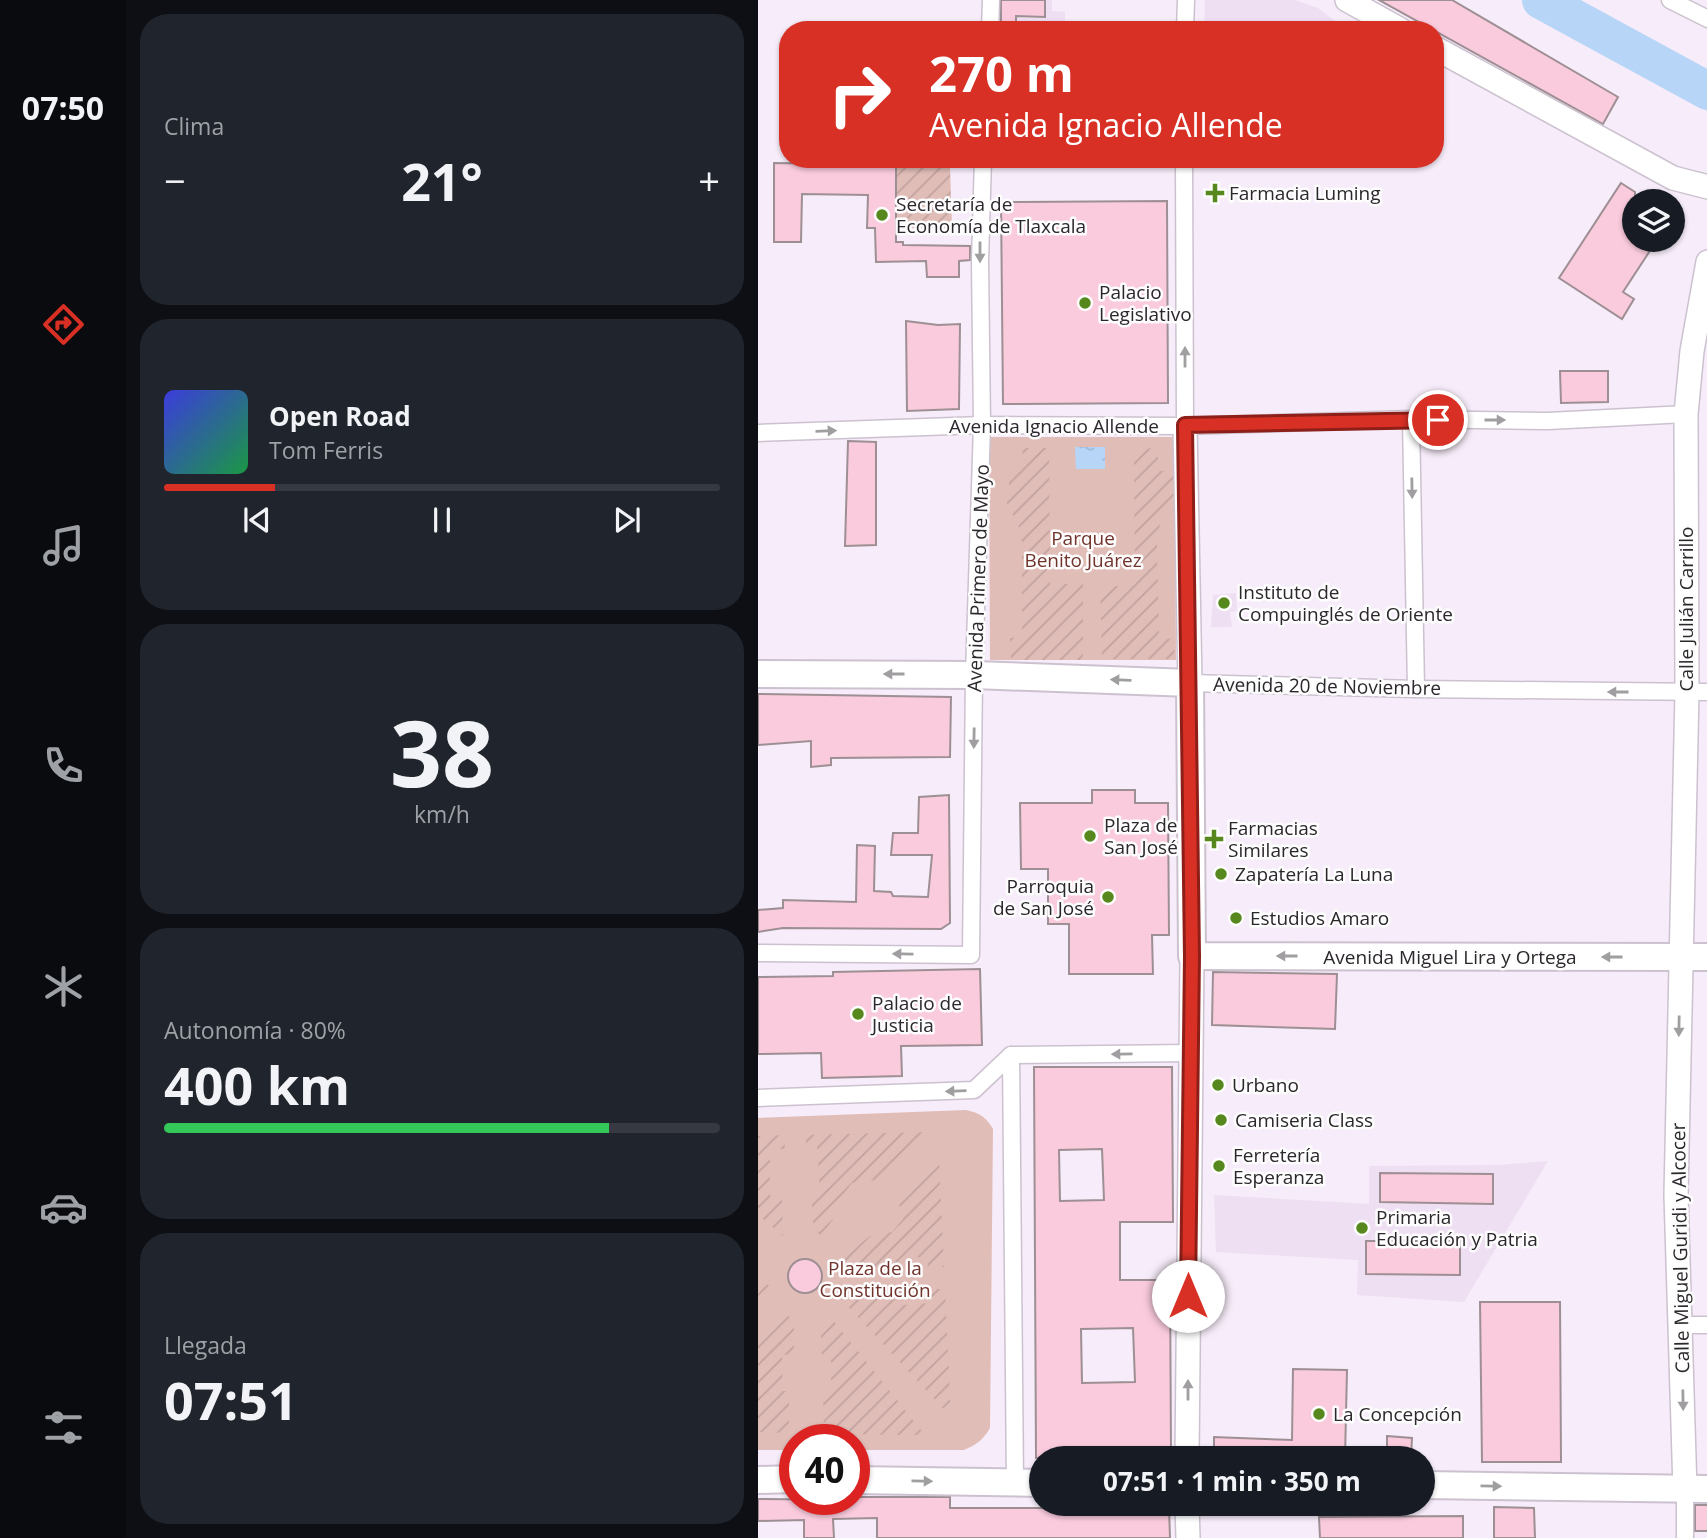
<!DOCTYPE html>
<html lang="es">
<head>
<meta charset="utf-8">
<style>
	:root { --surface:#171b24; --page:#20242c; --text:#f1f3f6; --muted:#9ea1a6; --line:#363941; --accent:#d93025 }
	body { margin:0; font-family:"Open Sans",sans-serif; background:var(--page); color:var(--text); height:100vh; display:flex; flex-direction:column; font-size:26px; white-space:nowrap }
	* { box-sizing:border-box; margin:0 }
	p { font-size:23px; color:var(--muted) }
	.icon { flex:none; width:38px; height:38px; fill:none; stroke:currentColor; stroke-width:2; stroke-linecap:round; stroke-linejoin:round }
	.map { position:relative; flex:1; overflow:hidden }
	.side { display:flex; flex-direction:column; gap:14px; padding:14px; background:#0d0f14; width:632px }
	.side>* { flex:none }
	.top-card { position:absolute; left:21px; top:21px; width:665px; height:147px; border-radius:28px; box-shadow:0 2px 5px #0004; background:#d93025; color:#fff; overflow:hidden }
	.controls { position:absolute; left:864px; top:189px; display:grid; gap:14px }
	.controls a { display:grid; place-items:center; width:63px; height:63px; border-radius:50%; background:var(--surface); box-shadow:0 2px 5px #0004; font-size:35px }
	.speed { position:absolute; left:21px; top:1424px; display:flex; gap:14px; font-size:35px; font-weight:700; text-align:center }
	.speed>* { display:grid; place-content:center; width:91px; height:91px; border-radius:50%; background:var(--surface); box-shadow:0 2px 5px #0004; line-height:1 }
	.speed .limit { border:10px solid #d22; background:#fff; color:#111 }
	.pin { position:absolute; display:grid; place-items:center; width:60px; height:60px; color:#fff; margin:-30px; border:4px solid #fff; border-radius:50%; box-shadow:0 2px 7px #0007 }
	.me { position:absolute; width:77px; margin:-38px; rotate:0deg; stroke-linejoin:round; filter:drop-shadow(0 0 5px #0008) }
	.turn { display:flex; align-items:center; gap:24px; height:147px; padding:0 35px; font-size:32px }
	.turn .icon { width:91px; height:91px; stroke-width:2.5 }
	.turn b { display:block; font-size:49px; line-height:60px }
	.big { font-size:52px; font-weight:700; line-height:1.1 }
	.side .tile { flex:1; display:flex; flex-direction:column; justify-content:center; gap:10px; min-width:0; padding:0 24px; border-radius:28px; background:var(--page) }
	.side .dial { align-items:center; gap:0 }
	.dial b { font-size:91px; line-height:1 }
	.song { display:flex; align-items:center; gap:21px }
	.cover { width:84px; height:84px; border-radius:10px; background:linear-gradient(135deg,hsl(240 70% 55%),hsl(140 70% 35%)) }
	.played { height:7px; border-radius:4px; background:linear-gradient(90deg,var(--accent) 20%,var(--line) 20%) }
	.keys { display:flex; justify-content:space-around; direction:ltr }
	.heat { display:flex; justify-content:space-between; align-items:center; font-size:38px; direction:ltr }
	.charge { height:10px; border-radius:5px; background:linear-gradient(90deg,#34c759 80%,var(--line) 0) }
	.trip { position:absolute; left:271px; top:1446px; width:406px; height:70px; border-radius:35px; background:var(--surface); box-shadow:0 2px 5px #0004; font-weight:700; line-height:70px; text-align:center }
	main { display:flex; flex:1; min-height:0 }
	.tab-bar { display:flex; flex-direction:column; width:126px; justify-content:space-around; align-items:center; background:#090b0e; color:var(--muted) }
	.tab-bar .icon { width:49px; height:49px }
	.tab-bar .selected { color:var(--accent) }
	.tab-bar b { font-size:32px; color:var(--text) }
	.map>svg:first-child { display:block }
	.built { fill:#eedff2 }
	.park { fill:#e1bdb8 }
	.garden { fill:url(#garden-furrows) }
	.water { fill:url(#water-ripples) }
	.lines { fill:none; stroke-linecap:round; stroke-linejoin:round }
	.river { stroke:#b6d5f7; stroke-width:38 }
	.building { fill:#facbdd; stroke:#9e8f94; stroke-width:2; fill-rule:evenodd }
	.street-casing { stroke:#ccc2cf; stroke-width:19 }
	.secondary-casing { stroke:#ccc2cf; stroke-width:26 }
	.primary-casing { stroke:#ccc2cf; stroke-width:30 }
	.street { stroke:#fff; stroke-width:16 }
	.secondary { stroke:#fff; stroke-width:23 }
	.primary { stroke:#fff; stroke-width:26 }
	.oneway { fill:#a09ea0 }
	.route-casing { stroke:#8d1f18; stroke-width:18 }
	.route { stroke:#d93025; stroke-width:12 }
	.poi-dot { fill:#56881d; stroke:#fdfdfd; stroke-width:2.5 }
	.labels { text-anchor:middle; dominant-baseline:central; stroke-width:5; stroke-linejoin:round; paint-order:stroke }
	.poi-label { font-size:19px; fill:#2b272c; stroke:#fdfdfd; text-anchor:start }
	.street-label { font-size:19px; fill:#2b272c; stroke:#fdfdfd }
	.park-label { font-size:19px; fill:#71342d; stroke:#fdfdfd }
</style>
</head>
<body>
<main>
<nav class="tab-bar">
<b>07:50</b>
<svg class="icon selected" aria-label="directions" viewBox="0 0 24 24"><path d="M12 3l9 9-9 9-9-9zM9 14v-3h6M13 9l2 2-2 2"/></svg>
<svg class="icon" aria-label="music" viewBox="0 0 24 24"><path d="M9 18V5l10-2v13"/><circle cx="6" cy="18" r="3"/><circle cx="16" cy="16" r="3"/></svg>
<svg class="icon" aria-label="phone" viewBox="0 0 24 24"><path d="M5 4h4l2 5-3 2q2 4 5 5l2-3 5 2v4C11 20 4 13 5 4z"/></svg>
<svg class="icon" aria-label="climate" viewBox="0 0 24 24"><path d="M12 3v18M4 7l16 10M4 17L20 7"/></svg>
<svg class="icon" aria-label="car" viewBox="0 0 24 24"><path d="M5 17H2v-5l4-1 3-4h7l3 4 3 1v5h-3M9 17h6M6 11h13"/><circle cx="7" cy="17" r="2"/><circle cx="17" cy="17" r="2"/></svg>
<svg class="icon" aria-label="filters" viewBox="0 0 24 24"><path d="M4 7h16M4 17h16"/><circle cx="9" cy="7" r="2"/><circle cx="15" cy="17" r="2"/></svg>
</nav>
<section class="side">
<div class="tile"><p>Clima</p>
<div class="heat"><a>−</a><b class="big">21°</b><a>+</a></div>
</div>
<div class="tile">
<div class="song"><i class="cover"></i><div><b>Open Road</b><p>Tom Ferris</p></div></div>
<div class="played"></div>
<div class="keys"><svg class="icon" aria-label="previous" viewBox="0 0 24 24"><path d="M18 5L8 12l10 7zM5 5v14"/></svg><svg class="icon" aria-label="pause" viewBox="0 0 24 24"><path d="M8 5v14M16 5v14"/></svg><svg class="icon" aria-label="next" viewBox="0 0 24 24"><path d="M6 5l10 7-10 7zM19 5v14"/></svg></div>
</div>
<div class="tile dial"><b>38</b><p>km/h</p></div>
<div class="tile"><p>Autonomía · 80%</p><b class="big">400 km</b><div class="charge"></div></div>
<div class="tile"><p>Llegada</p><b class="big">07:51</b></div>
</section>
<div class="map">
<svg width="950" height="1538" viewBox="0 0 950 1538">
	<defs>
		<pattern id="garden-furrows" width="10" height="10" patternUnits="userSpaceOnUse" patternTransform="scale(1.75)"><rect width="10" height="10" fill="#e1bdb8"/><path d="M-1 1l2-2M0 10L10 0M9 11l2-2" fill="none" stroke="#c1a29e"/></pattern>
		<pattern id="water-ripples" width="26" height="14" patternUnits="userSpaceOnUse" patternTransform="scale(1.75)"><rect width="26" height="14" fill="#b6d5f7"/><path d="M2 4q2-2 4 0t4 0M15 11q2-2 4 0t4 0" fill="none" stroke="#9db7d4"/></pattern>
	</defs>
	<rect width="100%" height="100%" fill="#f7ecf9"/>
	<g class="built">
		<path d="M243,0H294V11L307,12V30H242Z"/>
		<path d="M447,0H537L560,8L589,30H446Z"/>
		<path d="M478,593L479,611L472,612L474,627H453L455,595Z"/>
		<path d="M790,1161L706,1302L599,1295L600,1260L458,1252L456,1195L611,1204V1166L741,1165Z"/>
	</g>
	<g class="park">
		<path d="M231,437H417L418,660H232Z"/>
		<path d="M208,1110C222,1113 228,1117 235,1129L232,1428C225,1440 218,1445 206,1450H96V1440H37V1450H0V1118Z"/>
	</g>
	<g class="garden">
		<path d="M138,164L192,168L194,228H138Z"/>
		<path d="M265,448H291L292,584H325V660H253L252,638L264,637V542L260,524L249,505L252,472L263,471Z"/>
		<path d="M400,448V471L416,470L415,511L402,523L399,545L401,638L417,639L416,659H344L342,587L377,585L376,449Z"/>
		<path d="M166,1132L118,1180L94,1183L87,1192L86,1203L64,1235L56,1233L53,1195L62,1194L59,1146H48V1135Z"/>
		<path d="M26,1135L27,1149H12V1196H24L25,1236L0,1215V1136Z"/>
		<path d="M181,1155L186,1267L170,1269L169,1257L142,1258V1267L87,1271L81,1261L112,1236L134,1232L145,1219L140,1200Z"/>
		<path d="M10,1284L15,1294L0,1308V1286Z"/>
		<path d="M144,1288L146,1305L171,1303L170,1289H187L193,1417L83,1299L89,1291Z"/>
		<path d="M29,1315L36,1320V1354L24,1355L25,1391H31V1433L0,1432V1344Z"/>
		<path d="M71,1315L167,1435L66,1434L65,1392H73V1356H64L62,1322Z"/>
	</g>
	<path class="water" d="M317,447H347V469H318Z"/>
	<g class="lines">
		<path class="river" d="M783,0L950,91"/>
	</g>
	<g class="building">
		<path d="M243,0H287V17L258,16V30H243Z"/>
		<path d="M621,0H694L860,97L845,124Z"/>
		<path d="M16,163L138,164V242H145V245L212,246V260L201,261V277H169L168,261L118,262L117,228H109L110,195L44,194L43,242H16Z"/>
		<path d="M863,183L877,192V240H899L865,292L876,299L864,319L801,278Z"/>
		<path d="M409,201L410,403L245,404L243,202Z"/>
		<path d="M148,321L180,325L202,324L201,409L149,411Z"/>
		<path d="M802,371H850V402L803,403Z"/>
		<path d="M90,441L118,442V545L87,546Z"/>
		<path d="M0,694L193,697L192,757L73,758V765L53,767V741L0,745Z"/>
		<path d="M334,790H377V803H410L411,935H394L395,974H311V924H290V869H263L262,803H334Z"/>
		<path d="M191,795L192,923L183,929L25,928L0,932V910L25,908V900L98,902L99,845L117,846L116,891L133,892L135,896L170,897L174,855H133L135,833H160L161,797Z"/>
		<path d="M222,969L224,1045L143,1046L144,1076L64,1078L63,1053L0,1054V977L75,976V972Z"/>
		<path d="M455,972L579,974L577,1029L454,1025Z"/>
		<path d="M276,1067H414L415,1222H362V1280H412L413,1451L406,1458H278ZM344,1149L346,1200L302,1201L301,1150ZM375,1328L377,1382L324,1383L323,1329Z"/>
		<path d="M622,1173L735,1174V1204L622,1202Z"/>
		<path d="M608,1241H702V1275L608,1274Z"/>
		<circle cx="47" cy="1276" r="17"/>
		<path d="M722,1302H802L803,1462H724Z"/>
		<path d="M535,1369L589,1370L587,1458H456V1437L534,1440Z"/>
		<path d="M629,1436L654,1438L653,1458H629Z"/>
		<path d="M96,1497H192V1508H411L412,1538H119V1518L75,1519L76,1538H46V1520L0,1521V1499L96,1500Z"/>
		<rect x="937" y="1505" width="13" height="26"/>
		<path d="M736,1507L776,1508L777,1538H736Z"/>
		<path d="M705,1516V1538H562L561,1517Z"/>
	</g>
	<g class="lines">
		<defs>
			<g id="street">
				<path d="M912,0L950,19"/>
				<path d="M232,30L233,0"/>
				<path d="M427,30L428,0"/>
				<path d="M426,159L427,426"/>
				<path d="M653,419L658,689"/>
				<path d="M0,433L224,425L427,426L653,419L790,421L928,414"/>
				<path d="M432,683L658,689L950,692"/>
				<path d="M0,953L213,955L216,675L224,425L222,261L225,159"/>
				<path d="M253,1055L257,1483"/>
				<path d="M0,1098L216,1090L253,1055L432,1053"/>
				<path d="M923,1325H950"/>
				<path d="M927,1538V1490"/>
			</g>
			<g id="secondary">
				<path d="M589,0L643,30"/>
				<path d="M677,48L915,178L950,187"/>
				<path d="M427,426L432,683"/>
				<path d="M429,1458L434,956"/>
				<path d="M927,1490L918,1195L929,692L928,414L934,351L950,262"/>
				<path d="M429,1503L430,1538"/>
			</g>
			<g id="primary">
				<path d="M0,674L216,675L432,683L434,956L950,957"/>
				<path d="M0,1480L37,1479"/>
				<path d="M96,1480L284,1483"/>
				<path d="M665,1485L950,1489"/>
			</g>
		</defs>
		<use href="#street" class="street-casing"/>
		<use href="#secondary" class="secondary-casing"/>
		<use href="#primary" class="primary-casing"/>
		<use href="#street" class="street"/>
		<use href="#secondary" class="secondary"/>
		<use href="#primary" class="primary"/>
	</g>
	<defs><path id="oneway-solid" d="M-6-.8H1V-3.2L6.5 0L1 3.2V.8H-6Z" transform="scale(1.75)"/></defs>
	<g class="oneway">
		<use href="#oneway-solid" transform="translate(222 252) rotate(90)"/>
		<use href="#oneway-solid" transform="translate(427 357) rotate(-90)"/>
		<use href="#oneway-solid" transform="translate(737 420)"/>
		<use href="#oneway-solid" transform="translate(68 431) rotate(-2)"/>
		<use href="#oneway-solid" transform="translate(654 488) rotate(89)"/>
		<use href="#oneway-solid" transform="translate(136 674) rotate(-180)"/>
		<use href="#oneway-solid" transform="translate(363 680) rotate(-178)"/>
		<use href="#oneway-solid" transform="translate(860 692) rotate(-180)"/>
		<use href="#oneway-solid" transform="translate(216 738) rotate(91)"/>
		<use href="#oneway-solid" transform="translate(145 954) rotate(-179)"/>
		<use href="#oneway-solid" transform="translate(529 956) rotate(-180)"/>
		<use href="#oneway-solid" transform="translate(854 957) rotate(-180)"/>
		<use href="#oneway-solid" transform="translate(921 1026) rotate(91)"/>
		<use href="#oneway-solid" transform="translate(364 1054) rotate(179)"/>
		<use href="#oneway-solid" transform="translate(198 1091) rotate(178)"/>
		<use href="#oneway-solid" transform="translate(430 1390) rotate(-90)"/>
		<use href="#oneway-solid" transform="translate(925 1400) rotate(89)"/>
		<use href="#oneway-solid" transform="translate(164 1481) rotate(1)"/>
		<use href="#oneway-solid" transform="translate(733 1486) rotate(1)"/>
	</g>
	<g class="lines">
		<defs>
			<path id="route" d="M430,1296L434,956L427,425L680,420"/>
		</defs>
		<use href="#route" class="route-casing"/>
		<use href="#route" class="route"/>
	</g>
	<g class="poi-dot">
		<path d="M453.5 182.5h7v7h7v7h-7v7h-7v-7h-7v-7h7z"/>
		<circle cx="124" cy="215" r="7"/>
		<circle cx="327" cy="303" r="7"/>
		<circle cx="466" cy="603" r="7"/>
		<circle cx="332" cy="836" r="7"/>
		<path d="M452.5 828.5h7v7h7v7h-7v7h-7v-7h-7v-7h7z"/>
		<circle cx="463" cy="874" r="7"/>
		<circle cx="350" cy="897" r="7"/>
		<circle cx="478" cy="918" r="7"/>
		<circle cx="100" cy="1014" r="7"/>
		<circle cx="460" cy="1085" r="7"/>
		<circle cx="463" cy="1120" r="7"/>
		<circle cx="461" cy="1166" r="7"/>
		<circle cx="604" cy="1228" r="7"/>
		<circle cx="561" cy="1414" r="7"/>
	</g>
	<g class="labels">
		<g class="poi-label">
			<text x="471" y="193">Farmacia Luming</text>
			<text x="138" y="204">Secretaría de<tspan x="138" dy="22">Economía de Tlaxcala</tspan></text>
			<text x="341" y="292">Palacio<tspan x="341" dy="22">Legislativo</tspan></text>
			<text x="480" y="592">Instituto de<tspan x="480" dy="22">Compuinglés de Oriente</tspan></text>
			<text x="346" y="825">Plaza de<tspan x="346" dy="22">San José</tspan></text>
			<text x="470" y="828">Farmacias<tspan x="470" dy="22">Similares</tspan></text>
			<text x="477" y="874">Zapatería La Luna</text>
			<text x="336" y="886" text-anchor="end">Parroquia<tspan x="336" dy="22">de San José</tspan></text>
			<text x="492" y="918">Estudios Amaro</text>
			<text x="114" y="1003">Palacio de<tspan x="114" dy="22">Justicia</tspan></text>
			<text x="474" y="1085">Urbano</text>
			<text x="477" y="1120">Camiseria Class</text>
			<text x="475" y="1155">Ferretería<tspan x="475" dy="22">Esperanza</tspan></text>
			<text x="618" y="1217">Primaria<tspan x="618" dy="22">Educación y Patria</tspan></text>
			<text x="575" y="1414">La Concepción</text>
		</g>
		<g class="street-label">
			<text x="296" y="426">Avenida Ignacio Allende</text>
			<text transform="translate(220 578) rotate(-88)">Avenida Primero de Mayo</text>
			<text transform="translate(928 609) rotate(-90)">Calle Julián Carrillo</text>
			<text transform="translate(569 686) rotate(1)">Avenida 20 de Noviembre</text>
			<text x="692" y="957">Avenida Miguel Lira y Ortega</text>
			<text transform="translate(922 1248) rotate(-91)">Calle Miguel Guridi y Alcocer</text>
		</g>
		<g class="park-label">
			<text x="325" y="538">Parque<tspan x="325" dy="22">Benito Juárez</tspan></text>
			<text x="117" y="1268">Plaza de la<tspan x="117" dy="22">Constitución</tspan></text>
		</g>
	</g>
</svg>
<div class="controls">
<a><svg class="icon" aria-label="layers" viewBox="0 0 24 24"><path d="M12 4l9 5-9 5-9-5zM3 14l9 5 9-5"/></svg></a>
</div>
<div class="speed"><div class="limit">40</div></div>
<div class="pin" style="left:680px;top:420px;background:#d93025"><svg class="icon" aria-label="arrive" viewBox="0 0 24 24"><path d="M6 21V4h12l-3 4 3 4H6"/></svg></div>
<svg class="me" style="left:430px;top:1296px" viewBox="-20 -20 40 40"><circle r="19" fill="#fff"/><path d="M0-13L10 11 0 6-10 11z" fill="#d93025"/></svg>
<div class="trip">07:51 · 1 min · 350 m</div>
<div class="top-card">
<div class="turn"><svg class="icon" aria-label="right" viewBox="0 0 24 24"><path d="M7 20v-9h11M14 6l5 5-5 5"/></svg><div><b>270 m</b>Avenida Ignacio Allende</div></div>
</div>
</div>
</main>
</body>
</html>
